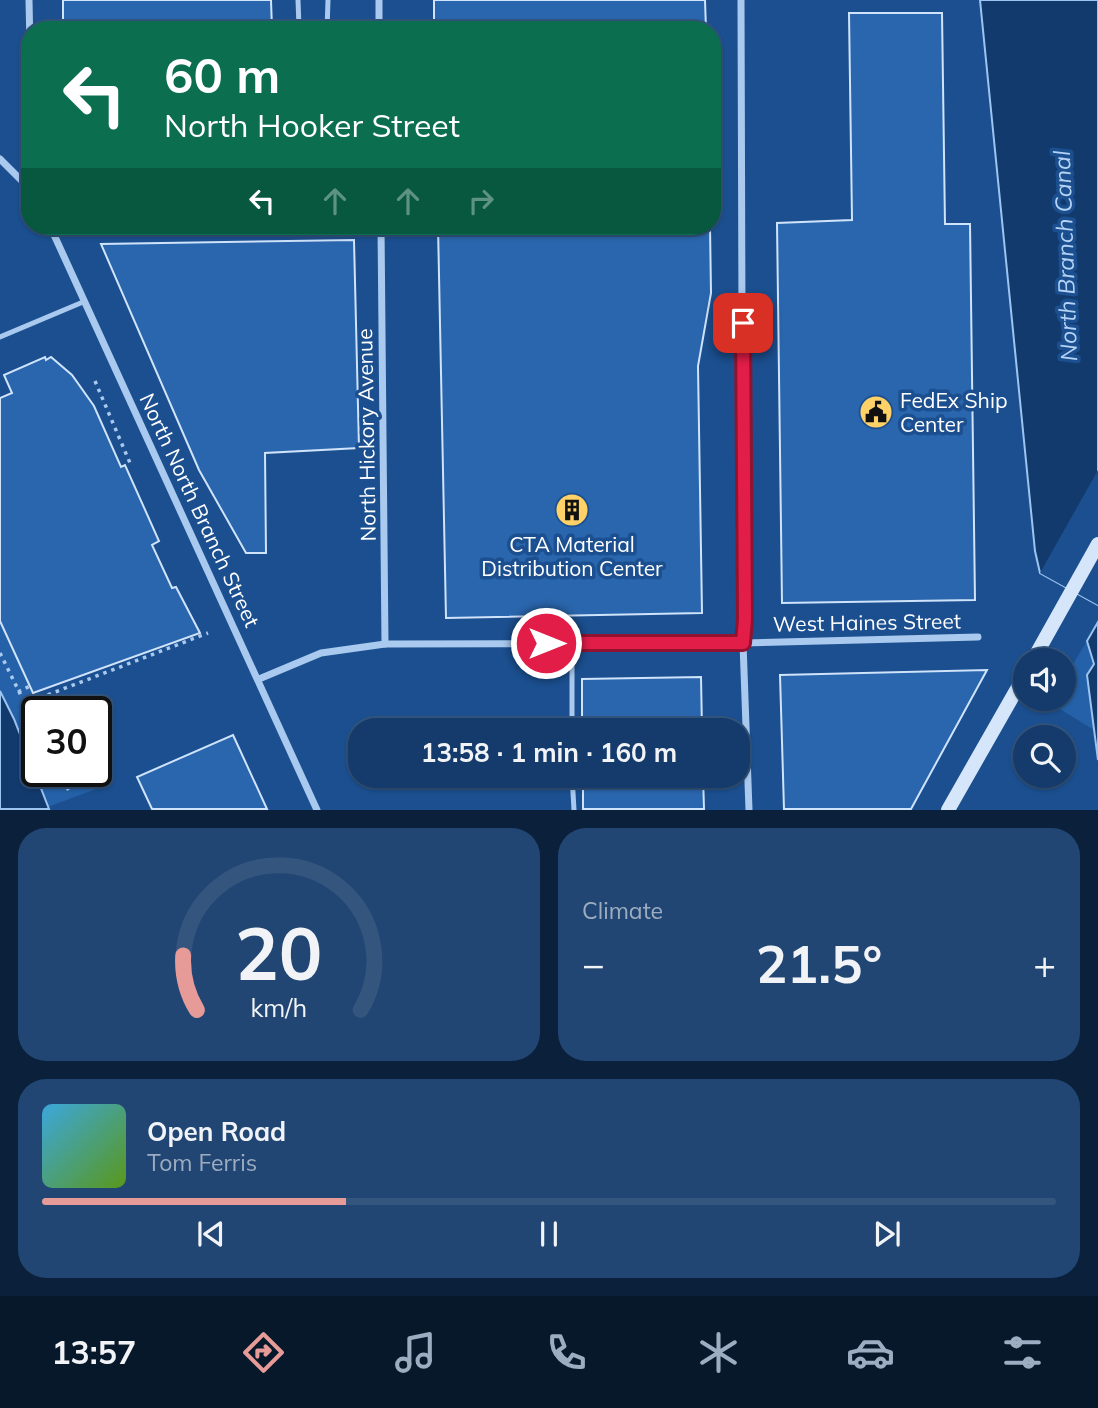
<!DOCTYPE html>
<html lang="en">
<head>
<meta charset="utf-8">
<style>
	:root { --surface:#143b6b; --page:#214673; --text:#f1f3f6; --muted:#9dadc1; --line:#33557e; --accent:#e69b98 }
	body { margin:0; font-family:Mulish,sans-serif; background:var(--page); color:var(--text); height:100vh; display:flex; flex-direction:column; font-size:26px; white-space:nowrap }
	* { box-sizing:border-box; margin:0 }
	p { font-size:23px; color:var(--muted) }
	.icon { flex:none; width:38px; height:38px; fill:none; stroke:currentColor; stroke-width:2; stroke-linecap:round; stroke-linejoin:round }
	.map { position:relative; height:810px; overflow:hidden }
	.panel { display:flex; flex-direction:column; gap:18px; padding:18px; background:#0b203b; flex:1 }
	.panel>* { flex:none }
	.banner { position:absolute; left:21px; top:21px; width:700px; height:214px; border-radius:28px; box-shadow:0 2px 5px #0004,0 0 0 2px var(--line); background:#0b6e4f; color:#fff; overflow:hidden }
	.tools { position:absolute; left:1013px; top:648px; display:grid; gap:14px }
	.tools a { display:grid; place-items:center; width:63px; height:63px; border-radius:50%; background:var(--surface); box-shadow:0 2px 5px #0004,0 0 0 2px var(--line); font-size:35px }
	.speed { position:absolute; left:21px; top:696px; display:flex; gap:14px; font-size:35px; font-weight:700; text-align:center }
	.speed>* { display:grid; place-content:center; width:91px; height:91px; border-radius:50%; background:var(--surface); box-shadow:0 2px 5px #0004,0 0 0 2px var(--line); line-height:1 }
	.speed .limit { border:4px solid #111; border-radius:10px; background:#fff; color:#111 }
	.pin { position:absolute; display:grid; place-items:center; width:60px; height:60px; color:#fff; margin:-30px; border-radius:14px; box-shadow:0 4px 10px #0006 }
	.me { position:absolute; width:77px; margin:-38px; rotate:90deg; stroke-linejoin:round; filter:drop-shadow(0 0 5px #0008) }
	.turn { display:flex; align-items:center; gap:24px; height:147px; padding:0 28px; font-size:32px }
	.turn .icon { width:91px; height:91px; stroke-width:2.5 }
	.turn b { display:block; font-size:49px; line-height:60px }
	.lanes { display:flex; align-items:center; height:66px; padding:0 28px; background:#0003; justify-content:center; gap:35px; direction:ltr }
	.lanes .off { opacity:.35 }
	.big { font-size:52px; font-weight:700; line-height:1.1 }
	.panel .card { flex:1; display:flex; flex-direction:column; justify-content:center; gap:10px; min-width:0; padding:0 24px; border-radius:28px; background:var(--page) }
	.panel .dial { align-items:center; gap:0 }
	.dial svg { height:182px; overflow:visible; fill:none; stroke:var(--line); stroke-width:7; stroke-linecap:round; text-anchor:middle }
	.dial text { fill:var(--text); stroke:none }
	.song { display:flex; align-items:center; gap:21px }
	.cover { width:84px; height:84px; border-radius:10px; background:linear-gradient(135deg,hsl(200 70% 55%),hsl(90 70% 35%)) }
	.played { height:7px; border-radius:4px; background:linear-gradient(90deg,var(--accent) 30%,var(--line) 30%) }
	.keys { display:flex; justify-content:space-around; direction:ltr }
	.heat { display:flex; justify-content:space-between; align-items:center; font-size:38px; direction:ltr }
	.panel .tiles { flex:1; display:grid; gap:18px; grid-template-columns:1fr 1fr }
	.card:last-child { grid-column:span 2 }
	.trip { position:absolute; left:348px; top:718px; width:402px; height:70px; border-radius:28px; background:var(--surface); box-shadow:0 2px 5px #0004,0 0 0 2px var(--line); font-weight:700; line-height:70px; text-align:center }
	.tabs { display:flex; height:112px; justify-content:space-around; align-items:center; background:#08182b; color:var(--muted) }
	.tabs .icon { width:49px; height:49px }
	.tabs .selected { color:var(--accent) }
	.tabs b { font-size:32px; color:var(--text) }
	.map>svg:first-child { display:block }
	.green { fill:#2461a8 }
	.water { fill:#123a6d; stroke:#9cc4f0; stroke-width:2 }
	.pier { fill:#1b4f8f }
	.building { fill:#2a66ad; stroke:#cfe3fa; stroke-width:2 }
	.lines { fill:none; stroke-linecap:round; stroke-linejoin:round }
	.path { stroke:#a9c9ee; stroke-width:3.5; stroke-dasharray:3.5 5; stroke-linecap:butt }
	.lane { stroke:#a9c9ee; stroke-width:5 }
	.street { stroke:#a9c9ee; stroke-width:7 }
	.secondary { stroke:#d6e6fa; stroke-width:14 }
	.route-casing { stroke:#92132f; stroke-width:18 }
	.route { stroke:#e11d48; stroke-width:12 }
	.labels { text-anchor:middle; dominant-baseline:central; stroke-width:7; stroke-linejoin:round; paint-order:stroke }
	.poi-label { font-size:21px; fill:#fff; stroke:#1b4f8f; text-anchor:start }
	.street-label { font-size:21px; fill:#fff; stroke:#1b4f8f }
	.water-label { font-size:23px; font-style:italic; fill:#b5d3f5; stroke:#1b4f8f }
</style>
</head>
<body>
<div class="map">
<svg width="1098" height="810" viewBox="0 0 1098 810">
	<rect width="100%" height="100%" fill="#1b4f8f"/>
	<g class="green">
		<path d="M0,621L33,693L56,707L55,712H37V772H92L101,776L104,786L48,807L14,719L0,691Z"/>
		<path d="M1087,641L1094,664L1087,675L1094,730L1050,703L1053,698H1064V679Z"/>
	</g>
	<g class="water">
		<path d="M980,0H1098V605L1040,573L1035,551Z"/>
		<path d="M1098,622V760L1087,675L1094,664L1087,641Z"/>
		<path d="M0,691L14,719L49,809H0Z"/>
	</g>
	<path class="pier" d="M1098,470V605L1040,573Z"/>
	<g class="building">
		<path d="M63,0H271L272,30H63Z"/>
		<path d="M434,0H705L706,30H434Z"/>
		<path d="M849,13H942L945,224H970L975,600L782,603L777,223L852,220Z"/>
		<path d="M438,226H710L711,293L698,366L702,613L446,618Z"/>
		<path d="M354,240L359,448L265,453L266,553H246L199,470L101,244Z"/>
		<path d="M45,357L46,360L51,357L72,375L94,406L121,467L125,465L159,541L152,545L172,588L176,587L200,633L33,693L0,621V398L12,393L4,375Z"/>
		<path d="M987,670L911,809H784L780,675Z"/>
		<path d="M701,677L702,730H582V679Z"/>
		<path d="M233,735L267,809H152L137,777Z"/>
		<path d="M583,775H703L704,809H583Z"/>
	</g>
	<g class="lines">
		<g class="path">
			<path d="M95,381L130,463"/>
			<path d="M0,653L37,728"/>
			<path d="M18,692L30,686"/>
			<path d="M24,704L208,633"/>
			<path d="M59,772L69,791"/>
		</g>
		<g class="lane">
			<path d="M298,0L299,27H327"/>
			<path d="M327,30L328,0"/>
			<path d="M0,337L83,302"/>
			<path d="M572,730V643"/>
			<path d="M572,775L574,810"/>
		</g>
		<g class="street">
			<path d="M29,0L30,47"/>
			<path d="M379,0V30"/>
			<path d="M741,0L743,643L749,810"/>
			<path d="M0,159L30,189"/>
			<path d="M50,226L317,810"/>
			<path d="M381,226L385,644"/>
			<path d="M259,679L321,653L385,644L743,643L978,637"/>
		</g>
		<g class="secondary">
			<path d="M1033,660L1098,544"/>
			<path d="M948,810L1026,673"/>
		</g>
	</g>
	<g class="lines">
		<defs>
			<path id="route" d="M546,643H743L745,619L743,323"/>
		</defs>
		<use href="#route" class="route-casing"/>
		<use href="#route" class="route"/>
	</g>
	<defs>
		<symbol id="civic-disc" viewBox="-11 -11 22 22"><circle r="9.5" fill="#ffd166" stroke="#1b4f8f"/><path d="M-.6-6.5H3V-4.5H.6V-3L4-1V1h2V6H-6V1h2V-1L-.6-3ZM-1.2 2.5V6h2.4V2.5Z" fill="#111"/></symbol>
		<symbol id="building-disc" viewBox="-11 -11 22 22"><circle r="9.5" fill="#ffd166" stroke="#1b4f8f"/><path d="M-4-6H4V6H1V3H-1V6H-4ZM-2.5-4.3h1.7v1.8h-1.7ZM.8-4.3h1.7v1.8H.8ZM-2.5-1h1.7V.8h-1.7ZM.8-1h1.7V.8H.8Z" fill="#111"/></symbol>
	</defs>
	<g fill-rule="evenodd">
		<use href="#civic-disc" x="857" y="393" width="38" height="38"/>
		<use href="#building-disc" x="553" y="491" width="38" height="38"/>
	</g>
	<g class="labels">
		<g class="poi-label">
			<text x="900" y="400">FedEx Ship<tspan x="900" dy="24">Center</tspan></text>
			<text x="572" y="544" text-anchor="middle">CTA Material<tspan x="572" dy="24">Distribution Center</tspan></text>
		</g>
		<g class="street-label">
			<text transform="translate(366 435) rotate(-91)">North Hickory Avenue</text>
			<text transform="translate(200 510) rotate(65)">North North Branch Street</text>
			<text transform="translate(867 622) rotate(-1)">West Haines Street</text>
		</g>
		<g class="water-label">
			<text transform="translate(1065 256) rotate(-92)">North Branch Canal</text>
		</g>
	</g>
</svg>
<div class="tools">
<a><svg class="icon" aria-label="sound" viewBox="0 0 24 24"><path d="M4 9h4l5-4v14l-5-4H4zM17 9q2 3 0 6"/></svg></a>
<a><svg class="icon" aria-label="search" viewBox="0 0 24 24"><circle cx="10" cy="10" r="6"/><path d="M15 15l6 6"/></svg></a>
</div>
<div class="speed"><div class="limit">30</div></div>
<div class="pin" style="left:743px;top:323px;background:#d93025"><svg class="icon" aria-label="arrive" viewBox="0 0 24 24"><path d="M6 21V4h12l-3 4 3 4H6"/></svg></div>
<svg class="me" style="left:546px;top:643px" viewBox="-20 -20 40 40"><circle r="17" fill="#e11d48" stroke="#fff" stroke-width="3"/><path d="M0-11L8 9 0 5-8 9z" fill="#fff"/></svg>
<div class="trip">13:58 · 1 min · 160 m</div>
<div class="banner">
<div class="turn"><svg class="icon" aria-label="left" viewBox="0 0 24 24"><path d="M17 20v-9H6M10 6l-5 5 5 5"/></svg><div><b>60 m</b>North Hooker Street</div></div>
<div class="lanes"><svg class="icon" aria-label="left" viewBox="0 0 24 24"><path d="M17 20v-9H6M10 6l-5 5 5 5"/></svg><svg class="icon off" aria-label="ahead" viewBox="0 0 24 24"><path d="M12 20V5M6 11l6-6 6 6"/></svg><svg class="icon off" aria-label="ahead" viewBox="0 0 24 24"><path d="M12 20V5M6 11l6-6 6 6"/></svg><svg class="icon off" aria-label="right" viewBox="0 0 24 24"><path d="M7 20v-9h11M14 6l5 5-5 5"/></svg></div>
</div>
</div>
<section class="panel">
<div class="tiles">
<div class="card dial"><svg viewBox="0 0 100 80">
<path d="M14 69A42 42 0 1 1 86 69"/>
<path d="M14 69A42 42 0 0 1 8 45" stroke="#e69b98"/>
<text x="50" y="56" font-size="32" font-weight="700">20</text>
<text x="50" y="72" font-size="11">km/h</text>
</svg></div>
<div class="card"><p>Climate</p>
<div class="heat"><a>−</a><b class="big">21.5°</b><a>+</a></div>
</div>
<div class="card">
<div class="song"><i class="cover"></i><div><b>Open Road</b><p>Tom Ferris</p></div></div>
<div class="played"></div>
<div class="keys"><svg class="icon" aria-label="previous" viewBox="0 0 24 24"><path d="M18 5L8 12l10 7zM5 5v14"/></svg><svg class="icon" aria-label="pause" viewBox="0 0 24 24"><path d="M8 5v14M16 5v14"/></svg><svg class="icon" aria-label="next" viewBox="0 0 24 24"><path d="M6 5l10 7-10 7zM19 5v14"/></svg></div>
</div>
</div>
</section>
<nav class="tabs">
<b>13:57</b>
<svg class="icon selected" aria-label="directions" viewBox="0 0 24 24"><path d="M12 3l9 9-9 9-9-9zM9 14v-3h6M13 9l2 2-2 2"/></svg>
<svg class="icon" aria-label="music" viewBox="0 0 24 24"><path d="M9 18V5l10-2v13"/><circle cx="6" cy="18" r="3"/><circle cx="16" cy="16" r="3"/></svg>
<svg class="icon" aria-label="phone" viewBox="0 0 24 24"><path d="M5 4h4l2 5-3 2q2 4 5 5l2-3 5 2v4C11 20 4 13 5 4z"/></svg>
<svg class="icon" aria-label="climate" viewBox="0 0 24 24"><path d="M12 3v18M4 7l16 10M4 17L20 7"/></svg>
<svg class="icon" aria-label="car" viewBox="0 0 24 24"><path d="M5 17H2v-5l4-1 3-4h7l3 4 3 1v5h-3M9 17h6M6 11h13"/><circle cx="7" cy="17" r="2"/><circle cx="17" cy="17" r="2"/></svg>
<svg class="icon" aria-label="filters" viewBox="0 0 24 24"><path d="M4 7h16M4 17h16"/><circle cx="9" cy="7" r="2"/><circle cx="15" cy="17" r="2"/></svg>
</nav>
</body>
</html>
